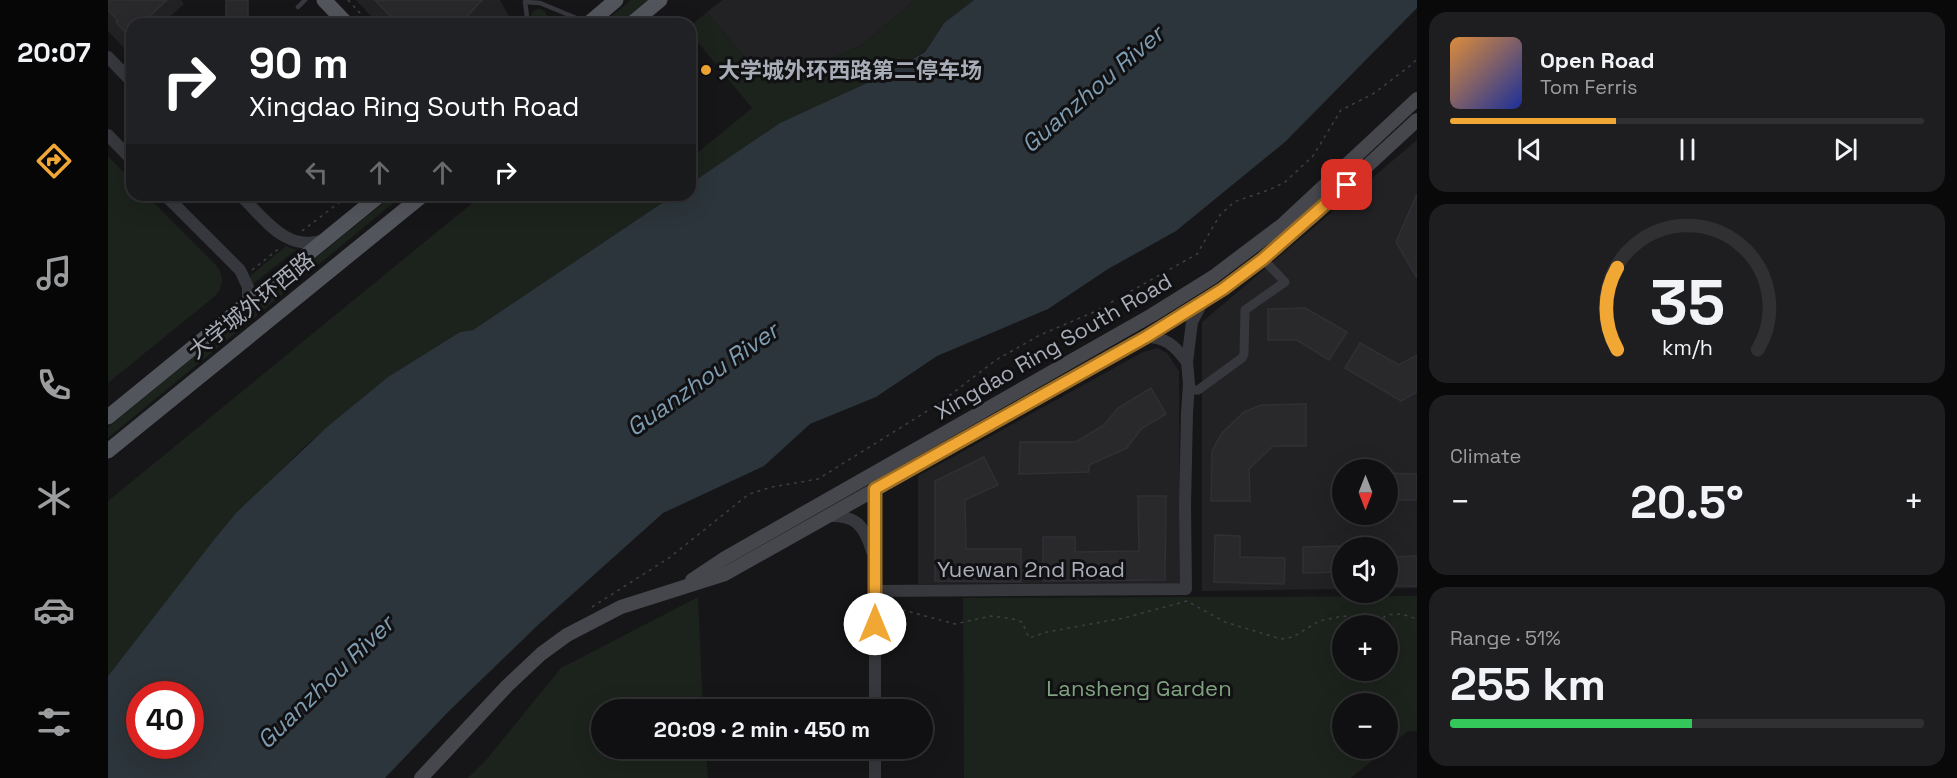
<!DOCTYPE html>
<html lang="en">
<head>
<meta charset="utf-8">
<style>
	:root { --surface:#101012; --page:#1e1e20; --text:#f1f3f6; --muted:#9c9d9f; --line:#303032; --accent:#f1a734 }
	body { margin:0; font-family:"Space Grotesk","Noto Sans SC",sans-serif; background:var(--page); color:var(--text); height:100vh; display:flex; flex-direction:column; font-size:22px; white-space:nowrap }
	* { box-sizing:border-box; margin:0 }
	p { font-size:20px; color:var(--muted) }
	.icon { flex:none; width:33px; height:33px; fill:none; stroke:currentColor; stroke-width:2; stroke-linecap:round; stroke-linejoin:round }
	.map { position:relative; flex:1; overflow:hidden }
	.panel { display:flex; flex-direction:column; gap:12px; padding:12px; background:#09090a; width:540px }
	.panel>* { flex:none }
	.guide { position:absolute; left:18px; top:18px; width:570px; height:183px; border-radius:18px; box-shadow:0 6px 24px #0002,0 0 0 2px var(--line); background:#202124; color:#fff; overflow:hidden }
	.needle { width:39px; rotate:180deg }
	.fabs { position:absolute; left:1224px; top:459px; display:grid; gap:12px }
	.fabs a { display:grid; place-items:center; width:66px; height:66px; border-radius:50%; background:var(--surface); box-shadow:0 6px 24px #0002,0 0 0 2px var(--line); font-size:30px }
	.speed { position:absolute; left:18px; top:681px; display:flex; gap:12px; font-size:30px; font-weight:700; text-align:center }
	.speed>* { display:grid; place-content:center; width:78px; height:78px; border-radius:50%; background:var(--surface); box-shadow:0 6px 24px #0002,0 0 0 2px var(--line); line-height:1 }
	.speed .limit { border:9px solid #d22; background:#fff; color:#111 }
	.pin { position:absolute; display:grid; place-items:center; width:51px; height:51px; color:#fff; margin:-26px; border-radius:12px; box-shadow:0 3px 9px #0006 }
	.me { position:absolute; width:66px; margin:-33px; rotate:0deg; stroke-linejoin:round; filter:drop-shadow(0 0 4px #0008) }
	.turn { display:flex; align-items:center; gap:21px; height:126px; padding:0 24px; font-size:27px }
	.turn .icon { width:78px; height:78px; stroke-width:2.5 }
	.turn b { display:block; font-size:42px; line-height:51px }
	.lanes { display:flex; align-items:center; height:57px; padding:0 24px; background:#0003; justify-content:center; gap:30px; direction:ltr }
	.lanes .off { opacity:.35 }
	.big { font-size:45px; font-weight:700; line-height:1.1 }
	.panel .tile { flex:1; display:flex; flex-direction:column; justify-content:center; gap:9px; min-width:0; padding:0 21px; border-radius:18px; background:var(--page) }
	.panel .dial { align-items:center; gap:0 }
	.dial svg { height:156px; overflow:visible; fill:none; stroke:var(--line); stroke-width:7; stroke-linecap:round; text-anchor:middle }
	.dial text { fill:var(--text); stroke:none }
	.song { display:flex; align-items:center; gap:18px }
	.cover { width:72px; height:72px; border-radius:9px; background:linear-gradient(135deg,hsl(30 70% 55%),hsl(230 70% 35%)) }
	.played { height:6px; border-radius:3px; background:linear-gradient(90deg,var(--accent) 35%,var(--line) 35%) }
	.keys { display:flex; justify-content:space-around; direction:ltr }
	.heat { display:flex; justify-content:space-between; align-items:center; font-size:33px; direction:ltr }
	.charge { height:9px; border-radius:4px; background:linear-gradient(90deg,#34c759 51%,var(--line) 0) }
	.trip { position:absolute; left:483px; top:699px; width:342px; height:60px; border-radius:30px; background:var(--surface); box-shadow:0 6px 24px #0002,0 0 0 2px var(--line); font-weight:700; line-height:60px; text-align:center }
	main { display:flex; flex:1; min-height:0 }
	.menu { display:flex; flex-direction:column; width:108px; justify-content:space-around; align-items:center; background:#060607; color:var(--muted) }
	.menu .icon { width:42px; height:42px }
	.menu .on { color:var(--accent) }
	.menu b { font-size:27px; color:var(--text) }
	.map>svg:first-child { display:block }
	.built { fill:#222225; fill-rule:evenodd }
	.green { fill:#1c221c; fill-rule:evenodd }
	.water { fill:#2c353b; fill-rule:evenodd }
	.building { fill:#29292c; stroke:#303034; stroke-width:1.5 }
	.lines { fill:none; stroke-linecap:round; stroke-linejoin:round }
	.path { stroke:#3d3f44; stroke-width:1.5; stroke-dasharray:3 4.5; stroke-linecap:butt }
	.service { stroke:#37383d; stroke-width:4.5 }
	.minor { stroke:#37383d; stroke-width:9 }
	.tertiary { stroke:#37383d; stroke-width:12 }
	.secondary { stroke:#45474d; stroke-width:14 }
	.primary { stroke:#53555c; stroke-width:15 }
	.route-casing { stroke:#9d6d22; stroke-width:15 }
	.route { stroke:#f1a734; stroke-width:10 }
	.poi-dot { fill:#f1a734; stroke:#111113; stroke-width:2 }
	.labels { text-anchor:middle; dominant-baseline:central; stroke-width:6; stroke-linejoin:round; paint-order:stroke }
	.poi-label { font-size:22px; font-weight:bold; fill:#a8adb8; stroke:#111113; text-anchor:start }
	.street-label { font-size:22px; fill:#a8adb8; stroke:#111113 }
	.park-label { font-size:22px; fill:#7fa27f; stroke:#111113 }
	.water-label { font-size:24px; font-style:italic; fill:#7f9db2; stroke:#111113 }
</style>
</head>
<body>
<main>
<nav class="menu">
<b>20:07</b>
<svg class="icon on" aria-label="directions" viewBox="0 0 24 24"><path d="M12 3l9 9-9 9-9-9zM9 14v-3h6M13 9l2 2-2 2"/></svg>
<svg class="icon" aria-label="music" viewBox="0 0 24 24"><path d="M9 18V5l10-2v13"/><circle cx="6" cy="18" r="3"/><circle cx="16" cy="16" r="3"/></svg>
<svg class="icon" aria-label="phone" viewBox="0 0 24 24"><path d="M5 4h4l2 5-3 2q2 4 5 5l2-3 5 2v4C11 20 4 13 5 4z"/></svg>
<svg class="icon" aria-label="climate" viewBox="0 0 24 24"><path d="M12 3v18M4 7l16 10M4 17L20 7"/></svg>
<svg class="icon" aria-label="car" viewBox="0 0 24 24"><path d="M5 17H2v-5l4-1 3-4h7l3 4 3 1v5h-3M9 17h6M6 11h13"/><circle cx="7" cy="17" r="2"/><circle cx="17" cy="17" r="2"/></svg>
<svg class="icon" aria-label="filters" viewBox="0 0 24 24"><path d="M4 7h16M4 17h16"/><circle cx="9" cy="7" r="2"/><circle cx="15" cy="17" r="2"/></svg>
</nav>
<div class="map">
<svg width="1309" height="778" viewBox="0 0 1309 778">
	<rect width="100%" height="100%" fill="#161618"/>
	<g class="built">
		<path d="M0,0H73L76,4L54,24H24V52L22,54L0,31Z"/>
		<path d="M248,0H392L405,24H270Z"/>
		<path d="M614,0H807L753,46L659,85L599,12Z"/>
		<path d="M1309,140V588L1280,589V548H1234V589L1094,591V322ZM1234,470H1280V514H1234Z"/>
		<path d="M1050,348L1059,353L1071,371L1072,583L810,584V476L1035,352Z"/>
	</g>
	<g class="green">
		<path d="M523,0H540L511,24H494Z"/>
		<path d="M807,0H866L836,23L817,51L774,76L672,123L582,184V159L644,108L582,33V26L599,12L659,85L753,46Z"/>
		<circle cx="431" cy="17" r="8"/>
		<path d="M0,156L24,181V195H38L108,265C116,276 116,286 107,296L0,383Z"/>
		<path d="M285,195H295L0,438V427Z"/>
		<path d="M374,195H566L365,330L352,332L280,377L196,447L119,524L0,676V501Z"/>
		<path d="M178,246L188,250L145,284L142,276Z"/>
		<path d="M1309,596V731H1300L1280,748V704H1234V748L1279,749L1243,778H856L855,598ZM1234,626H1280V670H1234Z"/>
		<path d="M590,597L595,709L494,710V748L598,749L600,778H360L378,760L453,668Z"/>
	</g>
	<path class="water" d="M866,0H1309V8L1177,142L1068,231L1000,269L940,309L829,356L768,397L702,424L656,466L555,513L430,625L341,711L277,778H0V676L105,541L129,512L219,427L280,377L352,332L365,330L566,195H582V184L672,123L774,76L817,52L836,23ZM32,694H82V746H32Z"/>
	<g class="building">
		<path d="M0,0H59L33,24H24V40L8,22L10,21L0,10Z"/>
		<rect x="118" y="0" width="22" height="17"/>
		<path d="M267,0H374L352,24H290Z"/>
		<path d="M1309,194V278L1288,242Z"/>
		<path d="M1197,308L1239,332L1221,360L1189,340H1160V309Z"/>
		<path d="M1252,343L1291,365L1309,355V392L1293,401L1237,368Z"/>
		<path d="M1043,388L1058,414L1033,429L1019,448L981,465V472L911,474L912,442H968L996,425L1010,408Z"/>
		<path d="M1198,404V446H1165L1141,469L1142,501H1103L1104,451L1114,433L1136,412L1153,405Z"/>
		<path d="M876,457L890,485L857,500L858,549H913V582L827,581V481Z"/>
		<path d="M1280,473L1309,474V500H1280Z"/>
		<path d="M1030,496H1058L1057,580L935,581V537H967V552L1031,551Z"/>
		<path d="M1107,535L1132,536V557L1177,558L1176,584L1106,582Z"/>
		<path d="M1234,546V572L1195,573V547Z"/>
		<path d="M1309,556V586H1280V557Z"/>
	</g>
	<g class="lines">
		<g class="path">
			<path d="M240,0L262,24"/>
			<path d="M194,231L241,195"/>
			<path d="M144,270L173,247"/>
			<path d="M780,606L847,624L883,616L905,619L914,622L921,638L939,632L1016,618L1079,601L1117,622L1173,639L1185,637L1211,621L1235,616L1247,618L1258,626"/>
			<path d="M484,607L561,558L641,494L664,487L710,479L829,405L888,360L932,335L986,312L1089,254L1112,215L1126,202L1163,189L1177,182L1205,156L1233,110L1265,94L1303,65L1309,59"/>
			<path d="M1276,626V617C1288,611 1297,615 1309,619"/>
			<path d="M1280,633L1284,646H1280"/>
		</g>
		<g class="service">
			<path d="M190,7L197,0"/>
			<path d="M420,24L417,2L432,3L478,22"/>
		</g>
		<path class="minor" d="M1081,384L1085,390H1090L1134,358L1136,354L1137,310L1177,282L1155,259"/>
		<g class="tertiary">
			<path d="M0,57L24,82"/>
			<path d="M0,135L24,160"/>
			<path d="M57,195L132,270L140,287V302"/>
			<path d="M132,195C157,219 178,253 217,240"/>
			<path d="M1038,337C1058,337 1067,346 1079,362"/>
			<path d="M720,516C748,515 756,525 764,551"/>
			<path d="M767,591L1078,589L1077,505L1079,413L1081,384L1079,362L1084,322L1095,301"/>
			<path d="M767,710V489"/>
			<path d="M767,778V748"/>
		</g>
		<g class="secondary">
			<path d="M584,580L617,558L1044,315L1105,277L1174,225L1309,99"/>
			<path d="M313,778L399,686L433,654L459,635L513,607L617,574L1038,337L1115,289L1155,259L1204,217L1309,120"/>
		</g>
		<g class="primary">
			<path d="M216,0L239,24"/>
			<path d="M480,24L508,0"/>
			<path d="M523,24L552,0"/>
			<path d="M0,417L272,195"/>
			<path d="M0,451L315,195"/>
		</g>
	</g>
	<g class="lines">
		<defs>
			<path id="route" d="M767,624V489L1038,337L1115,289L1155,259L1239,185"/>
		</defs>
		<use href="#route" class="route-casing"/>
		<use href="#route" class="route"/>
	</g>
	<circle class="poi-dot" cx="598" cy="70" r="6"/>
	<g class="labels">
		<g class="poi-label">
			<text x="610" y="70">大学城外环西路第二停车场</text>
		</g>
		<g class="street-label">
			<text transform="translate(143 305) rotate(-39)">大学城外环西路</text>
			<text transform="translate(945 346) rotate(-30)">Xingdao Ring South Road</text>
			<text x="923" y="569">Yuewan 2nd Road</text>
		</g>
		<g class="park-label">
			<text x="1031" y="688">Lansheng Garden</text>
		</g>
		<g class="water-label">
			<text transform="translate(984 89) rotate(-41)">Guanzhou River</text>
			<text transform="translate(594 379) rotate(-35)">Guanzhou River</text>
			<text transform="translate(217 682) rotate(-44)">Guanzhou River</text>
		</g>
	</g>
</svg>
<div class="fabs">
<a><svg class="needle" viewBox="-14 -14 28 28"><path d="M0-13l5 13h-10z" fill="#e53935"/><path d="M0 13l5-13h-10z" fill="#9c9d9f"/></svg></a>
<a><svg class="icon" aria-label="sound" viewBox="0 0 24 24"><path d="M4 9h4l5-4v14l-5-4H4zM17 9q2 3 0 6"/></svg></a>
<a>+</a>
<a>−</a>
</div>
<div class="speed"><div class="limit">40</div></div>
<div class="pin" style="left:1239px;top:185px;background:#d93025"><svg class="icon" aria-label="arrive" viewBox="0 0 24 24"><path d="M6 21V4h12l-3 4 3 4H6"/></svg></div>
<svg class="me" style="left:767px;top:624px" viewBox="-20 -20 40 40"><circle r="19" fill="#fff"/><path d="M0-13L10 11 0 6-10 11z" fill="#f1a734"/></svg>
<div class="trip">20:09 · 2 min · 450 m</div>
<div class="guide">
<div class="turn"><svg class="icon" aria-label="right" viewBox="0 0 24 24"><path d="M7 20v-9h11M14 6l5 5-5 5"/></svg><div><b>90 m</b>Xingdao Ring South Road</div></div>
<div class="lanes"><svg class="icon off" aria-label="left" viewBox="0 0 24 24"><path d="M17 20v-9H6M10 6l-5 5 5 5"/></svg><svg class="icon off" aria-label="ahead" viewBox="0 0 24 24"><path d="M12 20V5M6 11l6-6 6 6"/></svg><svg class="icon off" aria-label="ahead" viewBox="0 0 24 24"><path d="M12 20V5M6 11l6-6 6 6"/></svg><svg class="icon" aria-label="right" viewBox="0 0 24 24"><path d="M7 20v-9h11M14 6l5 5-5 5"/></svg></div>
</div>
</div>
<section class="panel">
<div class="tile">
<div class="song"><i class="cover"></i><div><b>Open Road</b><p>Tom Ferris</p></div></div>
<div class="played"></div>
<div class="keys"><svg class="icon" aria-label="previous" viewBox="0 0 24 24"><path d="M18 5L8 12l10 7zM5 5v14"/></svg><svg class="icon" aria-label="pause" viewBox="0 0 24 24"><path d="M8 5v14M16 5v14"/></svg><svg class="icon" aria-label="next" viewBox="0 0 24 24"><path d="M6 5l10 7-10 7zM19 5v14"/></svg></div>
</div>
<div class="tile dial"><svg viewBox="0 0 100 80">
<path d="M14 69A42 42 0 1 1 86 69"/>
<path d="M14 69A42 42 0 0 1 14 27" stroke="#f1a734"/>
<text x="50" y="56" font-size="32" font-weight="700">35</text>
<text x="50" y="72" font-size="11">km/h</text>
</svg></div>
<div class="tile"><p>Climate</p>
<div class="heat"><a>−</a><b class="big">20.5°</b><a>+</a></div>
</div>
<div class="tile"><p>Range · 51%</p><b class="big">255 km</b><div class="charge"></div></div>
</section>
</main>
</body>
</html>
